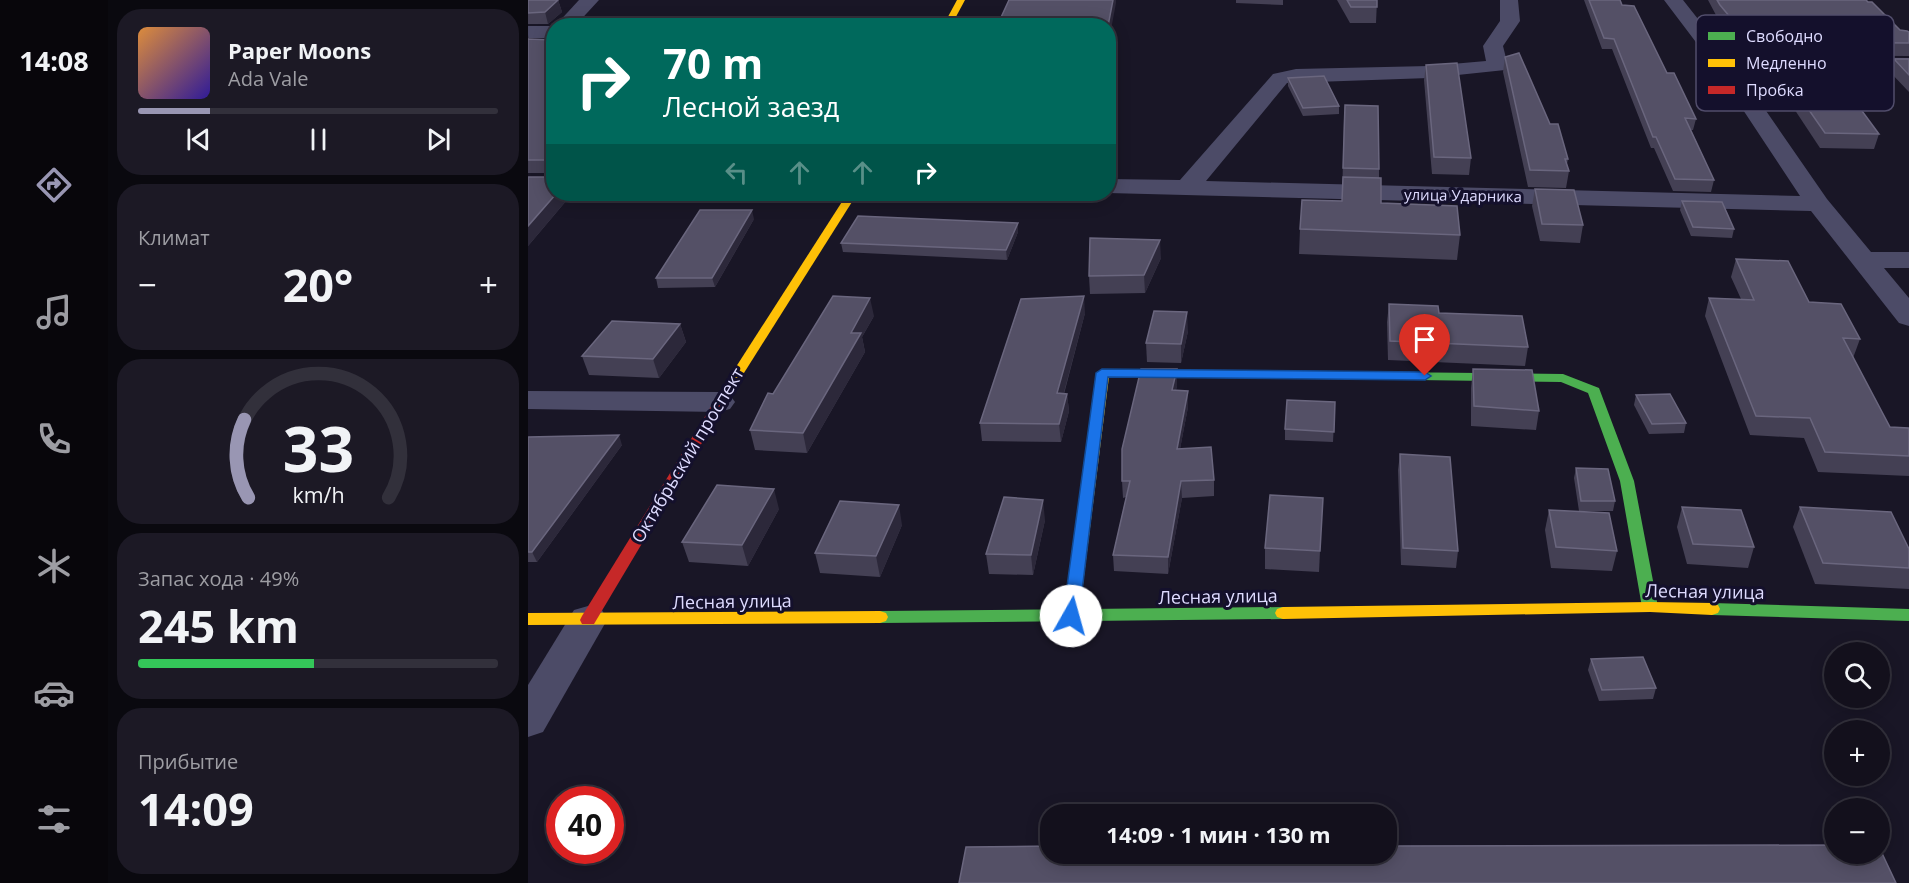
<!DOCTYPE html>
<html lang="ru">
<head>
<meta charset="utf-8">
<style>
	:root { --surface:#13101c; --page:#1c1925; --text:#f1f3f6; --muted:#9d9da3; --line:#32303b; --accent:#9996b3 }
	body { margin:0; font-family:"Open Sans",sans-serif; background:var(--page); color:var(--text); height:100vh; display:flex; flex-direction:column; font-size:22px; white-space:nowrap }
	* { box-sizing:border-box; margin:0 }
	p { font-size:20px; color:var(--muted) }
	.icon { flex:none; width:33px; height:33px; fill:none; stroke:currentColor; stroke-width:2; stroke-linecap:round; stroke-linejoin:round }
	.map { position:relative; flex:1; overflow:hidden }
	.sheet { display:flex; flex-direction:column; gap:9px; padding:9px; background:#0a090f; width:420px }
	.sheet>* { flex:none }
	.top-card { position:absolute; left:18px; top:18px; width:570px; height:183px; border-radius:24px; box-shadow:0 3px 15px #0003,0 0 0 2px var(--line); background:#00695c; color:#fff; overflow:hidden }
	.fabs { position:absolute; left:1296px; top:642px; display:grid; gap:12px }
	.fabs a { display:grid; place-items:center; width:66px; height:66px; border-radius:50%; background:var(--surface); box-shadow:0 3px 15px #0003,0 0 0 2px var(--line); font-size:30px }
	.speed { position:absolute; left:18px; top:786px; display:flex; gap:12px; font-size:30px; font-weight:700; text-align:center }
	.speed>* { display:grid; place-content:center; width:78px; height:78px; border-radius:50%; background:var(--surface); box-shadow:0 3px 15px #0003,0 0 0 2px var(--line); line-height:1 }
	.speed .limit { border:9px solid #d22; background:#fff; color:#111 }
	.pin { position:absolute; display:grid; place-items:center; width:51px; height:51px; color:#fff; margin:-62px -26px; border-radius:50% 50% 50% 0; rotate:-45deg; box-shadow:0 0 6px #0007 }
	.pin .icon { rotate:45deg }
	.me { position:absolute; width:66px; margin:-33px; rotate:7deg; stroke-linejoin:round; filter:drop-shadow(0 0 4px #0008) }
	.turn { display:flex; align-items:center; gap:21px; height:126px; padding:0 18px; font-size:27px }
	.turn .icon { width:78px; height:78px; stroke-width:2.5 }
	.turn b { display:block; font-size:42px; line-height:51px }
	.lanes { display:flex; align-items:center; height:57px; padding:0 18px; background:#0003; justify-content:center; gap:30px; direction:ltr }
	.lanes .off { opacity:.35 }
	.big { font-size:45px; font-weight:700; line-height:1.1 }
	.sheet .widget { flex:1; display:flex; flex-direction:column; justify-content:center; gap:9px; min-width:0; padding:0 21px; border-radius:24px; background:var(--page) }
	.sheet .dial { align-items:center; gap:0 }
	.dial svg { height:156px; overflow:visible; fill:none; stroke:var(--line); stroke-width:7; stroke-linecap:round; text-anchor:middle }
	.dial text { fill:var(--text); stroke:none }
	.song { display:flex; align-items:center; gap:18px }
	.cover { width:72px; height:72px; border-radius:9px; background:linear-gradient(135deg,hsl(30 70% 55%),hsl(250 70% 35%)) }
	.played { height:6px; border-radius:3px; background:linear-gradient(90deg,var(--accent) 20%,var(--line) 20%) }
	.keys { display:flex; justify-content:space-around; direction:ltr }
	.heat { display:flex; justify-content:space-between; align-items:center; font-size:33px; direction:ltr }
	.charge { height:9px; border-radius:4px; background:linear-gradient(90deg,#34c759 49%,var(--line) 0) }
	.trip { position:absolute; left:512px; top:804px; width:357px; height:60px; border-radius:24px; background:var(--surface); box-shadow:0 3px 15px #0003,0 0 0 2px var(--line); font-weight:700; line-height:60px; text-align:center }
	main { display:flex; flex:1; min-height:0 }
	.menu { display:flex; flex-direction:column; width:108px; justify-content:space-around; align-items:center; background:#08060b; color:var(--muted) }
	.menu .icon { width:42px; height:42px }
	.menu .on { color:var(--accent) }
	.menu b { font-size:27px; color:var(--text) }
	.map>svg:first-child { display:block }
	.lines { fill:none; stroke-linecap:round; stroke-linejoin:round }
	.street { fill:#4c4b67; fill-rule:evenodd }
	.fast { fill:#4caf50; fill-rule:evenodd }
	.slow { fill:#ffc107; fill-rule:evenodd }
	.jam { fill:#c62828; fill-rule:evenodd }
	.wall { fill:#444054 }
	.shaded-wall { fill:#2c283a }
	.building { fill:#545066; stroke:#6a667e; stroke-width:1.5 }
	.route { fill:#1a73e8; stroke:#114b97; stroke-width:1.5 }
	.labels { text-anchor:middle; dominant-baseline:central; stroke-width:6; stroke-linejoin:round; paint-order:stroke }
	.far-street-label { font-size:15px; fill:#dedbff; stroke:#14102c }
	.street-label { font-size:18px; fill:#dedbff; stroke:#14102c }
	.key { fill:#14102c; stroke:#514d6b; stroke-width:1.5 }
	.key-label { font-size:16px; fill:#dedbff }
</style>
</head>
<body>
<main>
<nav class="menu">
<b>14:08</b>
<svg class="icon on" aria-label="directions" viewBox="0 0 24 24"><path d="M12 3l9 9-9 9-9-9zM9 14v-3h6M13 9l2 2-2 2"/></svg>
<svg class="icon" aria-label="music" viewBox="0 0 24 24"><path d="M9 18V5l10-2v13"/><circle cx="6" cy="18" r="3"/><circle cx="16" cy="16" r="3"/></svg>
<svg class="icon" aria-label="phone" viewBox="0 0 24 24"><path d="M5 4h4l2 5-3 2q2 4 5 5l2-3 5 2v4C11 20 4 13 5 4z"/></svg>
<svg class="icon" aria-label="climate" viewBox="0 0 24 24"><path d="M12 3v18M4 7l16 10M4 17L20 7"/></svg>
<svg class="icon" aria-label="car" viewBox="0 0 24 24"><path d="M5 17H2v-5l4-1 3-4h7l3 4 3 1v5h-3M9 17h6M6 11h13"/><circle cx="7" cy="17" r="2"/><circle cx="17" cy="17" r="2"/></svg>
<svg class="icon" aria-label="filters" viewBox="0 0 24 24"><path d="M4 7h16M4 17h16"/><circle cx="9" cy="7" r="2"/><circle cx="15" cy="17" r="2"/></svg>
</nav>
<section class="sheet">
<div class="widget">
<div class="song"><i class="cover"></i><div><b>Paper Moons</b><p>Ada Vale</p></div></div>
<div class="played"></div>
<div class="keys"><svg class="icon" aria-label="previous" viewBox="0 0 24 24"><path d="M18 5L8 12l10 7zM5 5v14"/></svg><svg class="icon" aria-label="pause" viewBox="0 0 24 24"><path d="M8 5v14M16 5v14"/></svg><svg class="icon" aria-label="next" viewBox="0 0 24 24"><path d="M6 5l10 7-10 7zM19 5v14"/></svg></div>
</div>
<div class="widget"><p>Климат</p>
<div class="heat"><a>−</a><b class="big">20°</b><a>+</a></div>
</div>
<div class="widget dial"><svg viewBox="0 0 100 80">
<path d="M14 69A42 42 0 1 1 86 69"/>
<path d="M14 69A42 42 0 0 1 12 29" stroke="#9996b3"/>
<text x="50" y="56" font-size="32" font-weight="700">33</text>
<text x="50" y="72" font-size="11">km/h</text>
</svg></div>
<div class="widget"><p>Запас хода · 49%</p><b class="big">245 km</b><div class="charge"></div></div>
<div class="widget"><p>Прибытие</p><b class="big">14:09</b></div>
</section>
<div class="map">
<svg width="1381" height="883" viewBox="0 0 1381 883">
	<rect width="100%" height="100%" fill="#191626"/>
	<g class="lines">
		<g class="street">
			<path d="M51,0H71L47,26H27Z"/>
			<path d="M972,0H990L992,21L975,46L980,66L977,70L901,78L759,83L678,181L1272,196L1186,66L1136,0H1155L1200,57L1381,58V70L1209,69L1299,199L1343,252H1381V268H1356L1381,298V326L1371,323L1283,211L580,193V179L652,180L745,74L768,69L901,66L958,61L955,46L972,21Z"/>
			<rect x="0" y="26" width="26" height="12"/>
			<path d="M0,391L191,392L202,395L207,402L202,409L191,412L0,409Z"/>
			<path d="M60,606L74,610L79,620L15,732L0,737V685L46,610Z"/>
		</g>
		<g class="fast">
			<path d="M671,370L1035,374L1071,388L1106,481L1130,607L1128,611H1116L1114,607L1092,481L1060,393L1033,382L667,377L665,374Z"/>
			<path d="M1184,603L1381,609V621L1184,615L1178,613L1176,609L1178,605Z"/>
			<path d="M755,607L761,609L763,613L761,617L755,619L352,623L346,621L344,617L346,613L352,611Z"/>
		</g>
		<g class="slow">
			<path d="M429,0H437L423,26H415Z"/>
			<path d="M319,194H329L209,384L203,388L198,387L197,384Z"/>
			<path d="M575,369L671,370L677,374L671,378L581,377L551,616L549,620H537L535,616L569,373Z"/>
			<path d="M1122,602L1184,603L1190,605L1192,609L1190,613L1184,615L1122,612L755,619L749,617L747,613L749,609L755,607Z"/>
			<path d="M352,611L358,613L360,617L358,621L352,623L0,625V613Z"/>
		</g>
		<path class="jam" d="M203,380L209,384L66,624H54L52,620L54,616L197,384Z"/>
	</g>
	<g class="wall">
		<path d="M0,0H30L34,12L20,24H0Z"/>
		<path d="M708,0H755V5L708,3Z"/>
		<path d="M809,0H849L848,23H822Z"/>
		<path d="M1056,0H1092L1094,5L1168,119L1165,130H1163L1186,180L1183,192L1145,191L1126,148H1123L1084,49H1074Z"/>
		<path d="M1180,0H1338L1372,30L1381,32V56L1230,55L1226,47H1214L1189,17Z"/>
		<path d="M0,35L1,39L26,40V194H44L0,246V177H23V173H0Z"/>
		<path d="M977,57L1022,124L1040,159L1039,164L1041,171L1038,188L1000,187L975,72Z"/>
		<path d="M1244,57L1351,134L1346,149L1292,148L1241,71Z"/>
		<path d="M1366,59H1381V92L1362,72Z"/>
		<path d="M898,65L943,158L941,175L904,174L896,80Z"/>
		<path d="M760,78L811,106V114L775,116L760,86Z"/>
		<path d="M816,118L851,169V178L853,203L932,235L929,260L771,254L772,229L814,201Z"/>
		<path d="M1007,189L1055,225L1052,243L1012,241L1004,206Z"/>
		<path d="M1154,201L1206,229L1204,238L1163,236L1152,210Z"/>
		<path d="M226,219L187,287L130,288L128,278Z"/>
		<path d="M490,223V232L479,260L315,252L313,243Z"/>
		<path d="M633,258L617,293L562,294L561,276Z"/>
		<path d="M1208,259L1281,302L1332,339L1325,358L1362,427L1381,428V476L1290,472L1276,438L1222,435L1177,316L1181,298L1213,299L1203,277Z"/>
		<path d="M861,304L911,313L1000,347L997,366L860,360L859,322Z"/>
		<path d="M557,313L536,394H539L541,411L533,442L454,441L452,423Z"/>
		<path d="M346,316L334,337L337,352L279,453L227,450L222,430L245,394Z"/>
		<path d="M152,324L158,342L131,378L61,375L54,356Z"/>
		<path d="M660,331L653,363L619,362L618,343Z"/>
		<path d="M945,369L1011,411L1008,430L943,426V388Z"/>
		<path d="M649,385L648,390L660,407L652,449L686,480V496L654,498L640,574L586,571L585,555L598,497L595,498L594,481Z"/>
		<path d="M1108,395L1158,423L1156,433L1121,434L1106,405Z"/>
		<path d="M807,402L805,442L757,440V429Z"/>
		<path d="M0,437L94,445L9,562H0Z"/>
		<path d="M872,454L930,551L928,568L873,565L870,470Z"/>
		<path d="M1048,468L1087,501L1085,511H1051L1046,478Z"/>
		<path d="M1154,507L1226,547L1220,568L1159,564L1149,527Z"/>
		<path d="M1272,507L1381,549V589L1287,584L1265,527Z"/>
		<path d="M251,509L220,566L161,562L154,542Z"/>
		<path d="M1021,510L1089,551L1084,571L1023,568L1017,530Z"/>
		<path d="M517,520L505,575L461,574L458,554Z"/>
		<path d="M374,525L352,577L292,573L287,553Z"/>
		<path d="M737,548L792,551L791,572L737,569Z"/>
		<path d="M1063,659L1128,688L1125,699L1071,701L1060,670Z"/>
	</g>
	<g class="shaded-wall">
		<path d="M30,0L34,12L20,24L17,12Z"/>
		<path d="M585,0H588V3L580,46V26Z"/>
		<path d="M28,194H44L0,246V226Z"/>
		<path d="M224,210L226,219L187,287L184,278Z"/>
		<path d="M490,223V232L479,260L478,250Z"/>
		<path d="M632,240L633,258L617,293L616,275Z"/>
		<path d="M556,296L557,313L531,411L529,393Z"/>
		<path d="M342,298L346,316L334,337L337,352L279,453L275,433L323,333Z"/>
		<path d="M659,312L660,331L653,363V344Z"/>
		<path d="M152,324L158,342L131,378L125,359Z"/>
		<path d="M649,369V385L645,406L644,390Z"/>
		<path d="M660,391V407L649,465V449Z"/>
		<path d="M539,394L541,411L533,442L531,424Z"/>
		<path d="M91,435L94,445L9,562L4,552Z"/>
		<path d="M653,481L654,498L640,574V557Z"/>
		<path d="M246,489L251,509L220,566L214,545Z"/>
		<path d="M515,500L517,520L505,575L503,555Z"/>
		<path d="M371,505L374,525L352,577L348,556Z"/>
	</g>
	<g class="building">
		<path d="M0,0H30L17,12L0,13Z"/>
		<path d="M481,0H585L580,26H469Z"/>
		<path d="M819,0H849V7H823Z"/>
		<path d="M1061,0H1092L1094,5L1106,6L1139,73H1146L1168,119L1157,118L1186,180L1147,179L1128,137H1125L1086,39L1076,38Z"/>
		<path d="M1189,0H1338L1340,2H1344L1372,30L1379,31L1381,32V43L1233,42L1229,35H1217L1192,5Z"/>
		<path d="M0,39L26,40V194H28L0,226V177H23V160H0Z"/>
		<path d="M991,53L1022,124H1030L1040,159H1037L1041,171L1002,170L977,57Z"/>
		<path d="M1244,57L1295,58L1351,134L1297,133Z"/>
		<path d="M1366,59H1381V75Z"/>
		<path d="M929,63L943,158L906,157L898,65Z"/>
		<path d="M796,76L811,106L775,108L760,78Z"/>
		<path d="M817,105L850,106L851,169L815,168Z"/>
		<path d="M815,177L853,178V203L929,206L932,235L772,229L774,200L814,201Z"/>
		<path d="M1007,189L1046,190L1055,225L1014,224Z"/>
		<path d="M1154,201L1194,202L1206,229L1165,227Z"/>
		<path d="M172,210H224L184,278H128Z"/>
		<path d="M330,216L490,223L478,250L313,243Z"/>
		<path d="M562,238L632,240L616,275L561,276Z"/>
		<path d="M1208,259L1260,261L1281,302L1313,304L1332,339L1315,338L1362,427L1381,428V456L1297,452L1282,418L1228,416L1181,298L1226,300Z"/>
		<path d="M305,296L342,298L323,333H333L275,433L222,430L240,393L245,394Z"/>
		<path d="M556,296L529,393L539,394L531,424L452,423L493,299Z"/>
		<path d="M861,304L910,306L911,313L994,316L1000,347L862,341Z"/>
		<path d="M626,311L659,312L653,344L618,343Z"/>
		<path d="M84,321L152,324L125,359L54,356Z"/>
		<path d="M613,369H649L644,390L660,391L649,449L683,447L686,480L653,481L640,557L585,555L602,481H594V449Z"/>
		<path d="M945,369L1004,370L1011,411L946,406Z"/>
		<path d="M1142,394L1158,423L1124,424L1108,395Z"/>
		<path d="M759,400L807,402L806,432L757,429Z"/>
		<path d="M91,435L4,552H0V437Z"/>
		<path d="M872,454L922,457L930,551L875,548Z"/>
		<path d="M1048,468L1080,469L1087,501H1053Z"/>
		<path d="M189,485L246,489L214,545L154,542Z"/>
		<path d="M742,495L795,498L792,551L737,548Z"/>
		<path d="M476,497L515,500L503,555L458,554Z"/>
		<path d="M312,501L371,505L348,556L287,553Z"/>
		<path d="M1154,507L1213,510L1226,547L1165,544Z"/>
		<path d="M1272,507L1363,512L1381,549V568L1295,563Z"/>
		<path d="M1021,510L1081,513L1089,551L1028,547Z"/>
		<path d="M1115,657L1128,688L1074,690L1063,659Z"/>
		<path d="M1306,845V854H1352V849L1368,883H431L438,847L522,846V854H858V846Z"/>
	</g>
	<path class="route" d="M574,369L897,372L903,376L897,380L580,377L551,616L543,622L535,616L568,373Z"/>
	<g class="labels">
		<g class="far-street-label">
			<text transform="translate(935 195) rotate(1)">улица Ударника</text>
		</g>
		<g class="street-label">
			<text transform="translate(159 455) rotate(-59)">Октябрьский проспект</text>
			<text transform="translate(1177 591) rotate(1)">Лесная улица</text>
			<text transform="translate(690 596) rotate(-1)">Лесная улица</text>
			<text transform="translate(204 601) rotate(-1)">Лесная улица</text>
		</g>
	</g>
	<rect x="1168" y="15" width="198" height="96" rx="9" class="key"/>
	<rect x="1180" y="32" width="27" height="8" fill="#4caf50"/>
	<rect x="1180" y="59" width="27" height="8" fill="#ffc107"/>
	<rect x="1180" y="86" width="27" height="8" fill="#c62828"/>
	<g class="key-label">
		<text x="1218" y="42">Свободно</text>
		<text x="1218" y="69">Медленно</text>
		<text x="1218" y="96">Пробка</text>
	</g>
</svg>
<div class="fabs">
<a><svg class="icon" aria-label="search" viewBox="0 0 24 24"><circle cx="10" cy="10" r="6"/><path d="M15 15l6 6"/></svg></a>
<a>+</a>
<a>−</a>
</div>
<div class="speed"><div class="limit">40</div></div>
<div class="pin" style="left:897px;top:376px;background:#d93025"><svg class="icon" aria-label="arrive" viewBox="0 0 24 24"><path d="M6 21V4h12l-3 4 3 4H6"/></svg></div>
<svg class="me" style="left:543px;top:616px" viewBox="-20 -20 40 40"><circle r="19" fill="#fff"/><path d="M0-13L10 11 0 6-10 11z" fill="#1a73e8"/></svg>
<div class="trip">14:09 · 1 мин · 130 m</div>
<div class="top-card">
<div class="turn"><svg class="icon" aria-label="right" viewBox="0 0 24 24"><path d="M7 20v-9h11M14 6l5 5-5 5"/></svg><div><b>70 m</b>Лесной заезд</div></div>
<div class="lanes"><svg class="icon off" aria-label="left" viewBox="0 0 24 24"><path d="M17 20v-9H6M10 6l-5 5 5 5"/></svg><svg class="icon off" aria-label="ahead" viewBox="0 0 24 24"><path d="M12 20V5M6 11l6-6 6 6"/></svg><svg class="icon off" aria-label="ahead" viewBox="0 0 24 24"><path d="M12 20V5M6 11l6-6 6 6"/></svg><svg class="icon" aria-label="right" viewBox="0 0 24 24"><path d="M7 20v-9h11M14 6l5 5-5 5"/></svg></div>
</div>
</div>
</main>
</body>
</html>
